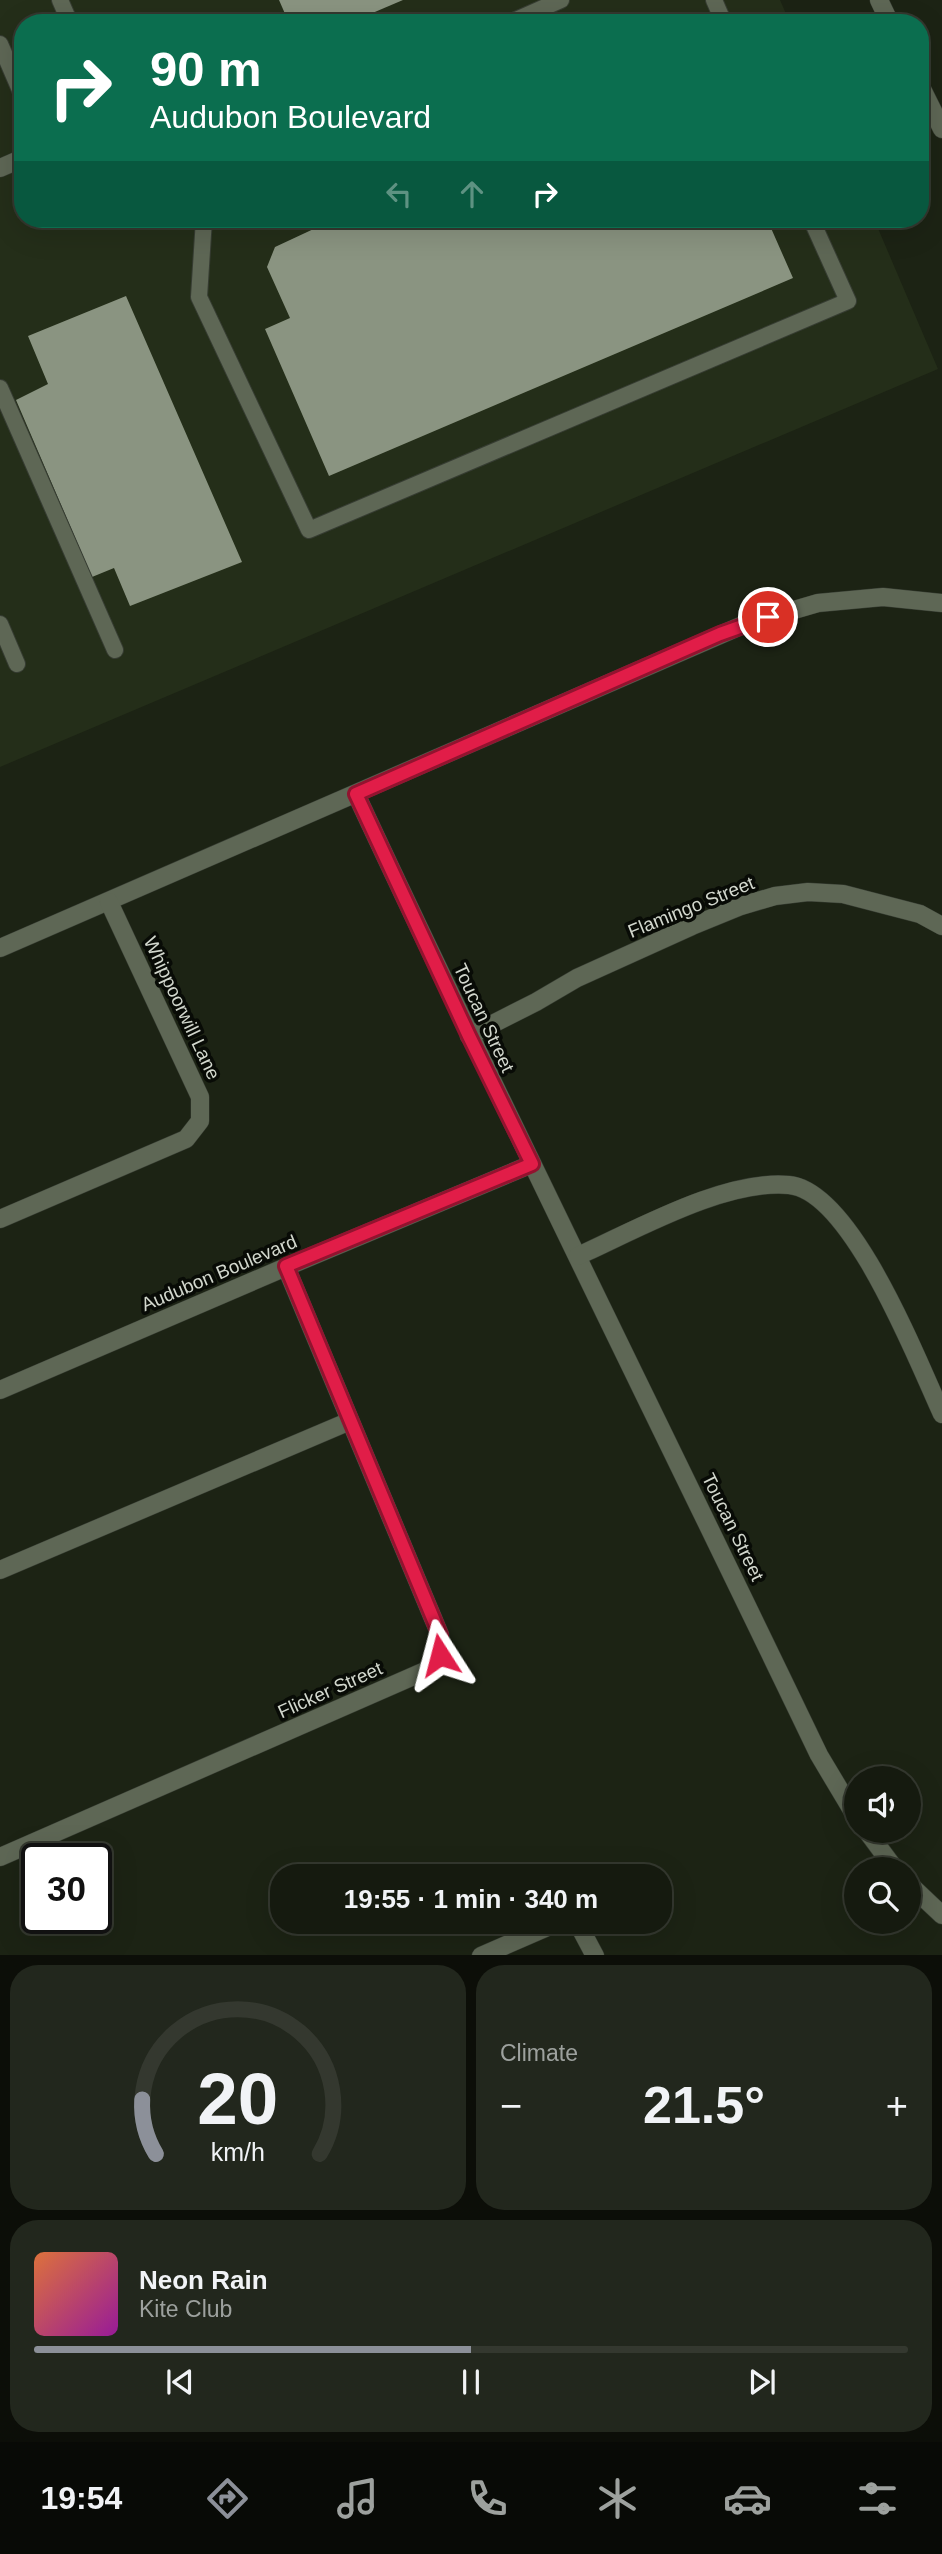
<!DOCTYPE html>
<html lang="en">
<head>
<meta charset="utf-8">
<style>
	:root { --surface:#151a0f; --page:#22271d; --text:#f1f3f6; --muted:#9da19e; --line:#34382f; --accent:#8c9099 }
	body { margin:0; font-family:Arial,sans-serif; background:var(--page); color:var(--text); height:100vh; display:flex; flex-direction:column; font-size:26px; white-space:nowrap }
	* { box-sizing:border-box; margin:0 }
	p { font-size:23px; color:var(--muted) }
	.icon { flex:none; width:38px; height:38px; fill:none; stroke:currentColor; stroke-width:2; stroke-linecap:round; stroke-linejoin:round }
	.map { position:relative; height:1955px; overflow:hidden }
	.sheet { display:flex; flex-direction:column; gap:10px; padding:10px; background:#0c0e08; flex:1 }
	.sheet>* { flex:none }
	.banner { position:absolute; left:14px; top:14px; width:915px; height:214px; border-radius:28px; box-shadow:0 7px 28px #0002,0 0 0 2px var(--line); background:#0b6e4f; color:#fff; overflow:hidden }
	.tools { position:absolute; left:844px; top:1766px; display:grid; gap:14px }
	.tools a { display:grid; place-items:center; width:77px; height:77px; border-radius:50%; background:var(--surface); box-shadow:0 7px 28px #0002,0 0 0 2px var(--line); font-size:35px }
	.speed { position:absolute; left:21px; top:1843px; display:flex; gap:14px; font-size:35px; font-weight:700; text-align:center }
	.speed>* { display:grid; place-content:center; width:91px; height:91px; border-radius:50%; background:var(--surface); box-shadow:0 7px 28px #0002,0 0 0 2px var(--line); line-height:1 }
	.speed .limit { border:4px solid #111; border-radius:10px; background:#fff; color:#111 }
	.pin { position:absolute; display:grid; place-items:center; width:60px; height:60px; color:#fff; margin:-30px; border:4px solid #fff; border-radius:50%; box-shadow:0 2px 7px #0007 }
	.me { position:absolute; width:77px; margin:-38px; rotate:351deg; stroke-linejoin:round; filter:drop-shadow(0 0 5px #0008) }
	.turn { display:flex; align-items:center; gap:24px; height:147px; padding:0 21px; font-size:32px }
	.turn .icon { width:91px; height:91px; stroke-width:2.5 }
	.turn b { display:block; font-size:49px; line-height:60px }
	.lanes { display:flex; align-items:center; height:66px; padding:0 21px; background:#0003; justify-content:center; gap:35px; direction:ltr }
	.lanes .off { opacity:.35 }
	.big { font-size:52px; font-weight:600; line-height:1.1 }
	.sheet .card { flex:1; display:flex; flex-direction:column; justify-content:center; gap:10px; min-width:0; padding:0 24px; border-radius:28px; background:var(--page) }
	.sheet .dial { align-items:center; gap:0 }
	.dial svg { height:182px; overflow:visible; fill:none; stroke:var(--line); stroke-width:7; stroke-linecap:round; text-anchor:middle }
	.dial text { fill:var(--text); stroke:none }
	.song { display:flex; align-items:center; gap:21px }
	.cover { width:84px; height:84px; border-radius:10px; background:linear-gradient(135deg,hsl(20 70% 55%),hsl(300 70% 35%)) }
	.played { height:7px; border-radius:4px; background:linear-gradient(90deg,var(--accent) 50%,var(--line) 50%) }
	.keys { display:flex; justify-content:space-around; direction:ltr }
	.heat { display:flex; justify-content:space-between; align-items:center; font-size:38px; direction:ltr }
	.sheet .tiles { flex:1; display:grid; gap:10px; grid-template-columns:1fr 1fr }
	.card:last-child { grid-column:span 2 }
	.trip { position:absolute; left:270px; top:1864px; width:402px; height:70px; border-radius:28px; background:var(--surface); box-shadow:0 7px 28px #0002,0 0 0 2px var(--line); font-weight:600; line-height:70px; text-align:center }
	.dock { display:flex; height:112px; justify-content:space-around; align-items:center; background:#080a06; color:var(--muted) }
	.dock .icon { width:49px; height:49px }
	.dock .active { color:var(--accent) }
	.dock b { font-size:32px; color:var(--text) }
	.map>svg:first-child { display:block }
	.built { fill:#242e19 }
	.building { fill:#8a9481 }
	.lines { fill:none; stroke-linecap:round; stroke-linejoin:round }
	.service-casing { stroke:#373d33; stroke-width:18 }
	.minor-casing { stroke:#373d33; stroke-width:19 }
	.service { stroke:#5e6755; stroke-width:16 }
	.minor { stroke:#5e6755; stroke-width:18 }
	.route-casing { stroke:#92132f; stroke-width:18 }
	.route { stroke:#e11d48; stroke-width:12 }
	.labels { text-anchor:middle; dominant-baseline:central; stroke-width:7; stroke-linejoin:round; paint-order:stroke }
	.street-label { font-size:19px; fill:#d2d7cd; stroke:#080b06 }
</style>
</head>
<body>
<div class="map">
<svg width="942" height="1956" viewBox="0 0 942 1956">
	<rect width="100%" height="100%" fill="#1c2314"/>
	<path class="built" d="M0,0H780L790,23H23V219H874L938,369L0,767Z"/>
	<g class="building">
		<path d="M279,0H403L349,23H289Z"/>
		<path d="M335,219H767L793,278L329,476L265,329L290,318L267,267L275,247Z"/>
		<path d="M126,296L242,562L130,606L114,568L92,577L16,400L48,384L28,336Z"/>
	</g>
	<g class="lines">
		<defs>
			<g id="service">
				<path d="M60,0L70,23"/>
				<path d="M714,0L724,23"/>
				<path d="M509,23L561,0"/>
				<path d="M0,44L23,97"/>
				<path d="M204,219L199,297L309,530L848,301L811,219"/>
				<path d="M0,388L115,650"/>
				<path d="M0,624L17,664"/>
			</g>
			<g id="minor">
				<path d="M879,0L890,23"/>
				<path d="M920,85L942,129"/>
				<path d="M0,168L23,158"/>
				<path d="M356,794C506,1116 665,1434 819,1755L856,1817"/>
				<path d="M0,948L743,625L818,603L883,597L942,603"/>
				<path d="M469,1036L536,1002L577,978L692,926L741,906L775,896L808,892L843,894L920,914L942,926"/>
				<path d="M0,1219L186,1139L200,1121V1097L109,902"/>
				<path d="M578,1256C636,1230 725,1179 789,1185C852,1191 917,1360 942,1414"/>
				<path d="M0,1390L286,1267L532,1164"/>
				<path d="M0,1570L350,1421"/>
				<path d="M866,1830L895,1869"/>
				<path d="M0,1857L425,1671L440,1655V1635L286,1267"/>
				<path d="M908,1883L942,1915"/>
				<path d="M577,1922L595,1956"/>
				<path d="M481,1956L559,1922"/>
			</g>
		</defs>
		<use href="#service" class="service-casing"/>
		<use href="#minor" class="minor-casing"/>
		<use href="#service" class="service"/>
		<use href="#minor" class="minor"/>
	</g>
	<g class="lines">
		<defs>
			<path id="route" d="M440,1655V1635L286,1266L532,1164L469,1036L356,794L720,634L768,617"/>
		</defs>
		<use href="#route" class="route-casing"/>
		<use href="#route" class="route"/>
	</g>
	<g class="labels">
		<g class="street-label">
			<text transform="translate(691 907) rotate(-22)">Flamingo Street</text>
			<text transform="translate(182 1008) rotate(65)">Whippoorwill Lane</text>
			<text transform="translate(484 1018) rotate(65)">Toucan Street</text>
			<text transform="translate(219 1273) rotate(-23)">Audubon Boulevard</text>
			<text transform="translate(733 1527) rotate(64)">Toucan Street</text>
			<text transform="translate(330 1690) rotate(-24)">Flicker Street</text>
		</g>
	</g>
</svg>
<div class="tools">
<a><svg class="icon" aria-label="sound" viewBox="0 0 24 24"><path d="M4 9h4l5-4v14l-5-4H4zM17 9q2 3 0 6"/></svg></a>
<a><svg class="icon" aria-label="search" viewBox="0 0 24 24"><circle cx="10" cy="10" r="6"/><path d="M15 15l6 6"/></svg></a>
</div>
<div class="speed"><div class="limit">30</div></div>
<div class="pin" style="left:768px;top:617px;background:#d93025"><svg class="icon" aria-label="arrive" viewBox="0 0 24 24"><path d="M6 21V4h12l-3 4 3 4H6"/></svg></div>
<svg class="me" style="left:440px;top:1655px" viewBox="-20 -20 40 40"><path d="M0-17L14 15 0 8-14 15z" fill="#e11d48" stroke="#fff" stroke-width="4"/></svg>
<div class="trip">19:55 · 1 min · 340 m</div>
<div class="banner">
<div class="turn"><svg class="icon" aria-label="right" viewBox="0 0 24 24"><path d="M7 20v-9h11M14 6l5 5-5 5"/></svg><div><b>90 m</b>Audubon Boulevard</div></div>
<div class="lanes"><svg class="icon off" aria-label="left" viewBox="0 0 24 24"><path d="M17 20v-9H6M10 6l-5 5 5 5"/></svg><svg class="icon off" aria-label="ahead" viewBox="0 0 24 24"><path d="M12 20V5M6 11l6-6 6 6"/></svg><svg class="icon" aria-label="right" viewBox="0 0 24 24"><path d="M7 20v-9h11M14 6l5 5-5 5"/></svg></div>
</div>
</div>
<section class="sheet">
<div class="tiles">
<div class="card dial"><svg viewBox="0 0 100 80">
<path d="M14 69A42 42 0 1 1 86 69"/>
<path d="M14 69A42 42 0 0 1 8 45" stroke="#8c9099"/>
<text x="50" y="56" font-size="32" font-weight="700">20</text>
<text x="50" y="72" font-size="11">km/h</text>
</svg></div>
<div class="card"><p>Climate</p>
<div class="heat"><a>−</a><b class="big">21.5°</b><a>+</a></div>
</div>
<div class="card">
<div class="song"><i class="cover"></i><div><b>Neon Rain</b><p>Kite Club</p></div></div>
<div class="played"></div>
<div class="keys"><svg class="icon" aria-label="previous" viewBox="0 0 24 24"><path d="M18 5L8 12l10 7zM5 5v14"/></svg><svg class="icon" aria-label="pause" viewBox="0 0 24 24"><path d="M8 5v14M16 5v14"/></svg><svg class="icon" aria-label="next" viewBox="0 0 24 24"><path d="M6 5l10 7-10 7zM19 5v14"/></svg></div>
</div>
</div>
</section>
<nav class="dock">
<b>19:54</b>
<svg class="icon active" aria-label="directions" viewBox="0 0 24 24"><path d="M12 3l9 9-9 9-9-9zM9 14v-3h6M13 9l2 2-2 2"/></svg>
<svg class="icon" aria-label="music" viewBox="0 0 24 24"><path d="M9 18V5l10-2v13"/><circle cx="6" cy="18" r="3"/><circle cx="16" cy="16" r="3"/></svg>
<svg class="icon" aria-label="phone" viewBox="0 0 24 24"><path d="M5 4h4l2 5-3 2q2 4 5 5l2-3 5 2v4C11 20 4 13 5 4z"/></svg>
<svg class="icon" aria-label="climate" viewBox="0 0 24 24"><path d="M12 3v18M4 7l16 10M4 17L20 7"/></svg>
<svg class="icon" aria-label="car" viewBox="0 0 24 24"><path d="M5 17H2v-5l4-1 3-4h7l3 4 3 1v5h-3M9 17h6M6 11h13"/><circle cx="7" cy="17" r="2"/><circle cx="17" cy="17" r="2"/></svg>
<svg class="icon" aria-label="filters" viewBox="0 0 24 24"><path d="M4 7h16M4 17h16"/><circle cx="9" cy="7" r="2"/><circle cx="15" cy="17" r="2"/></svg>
</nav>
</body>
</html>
